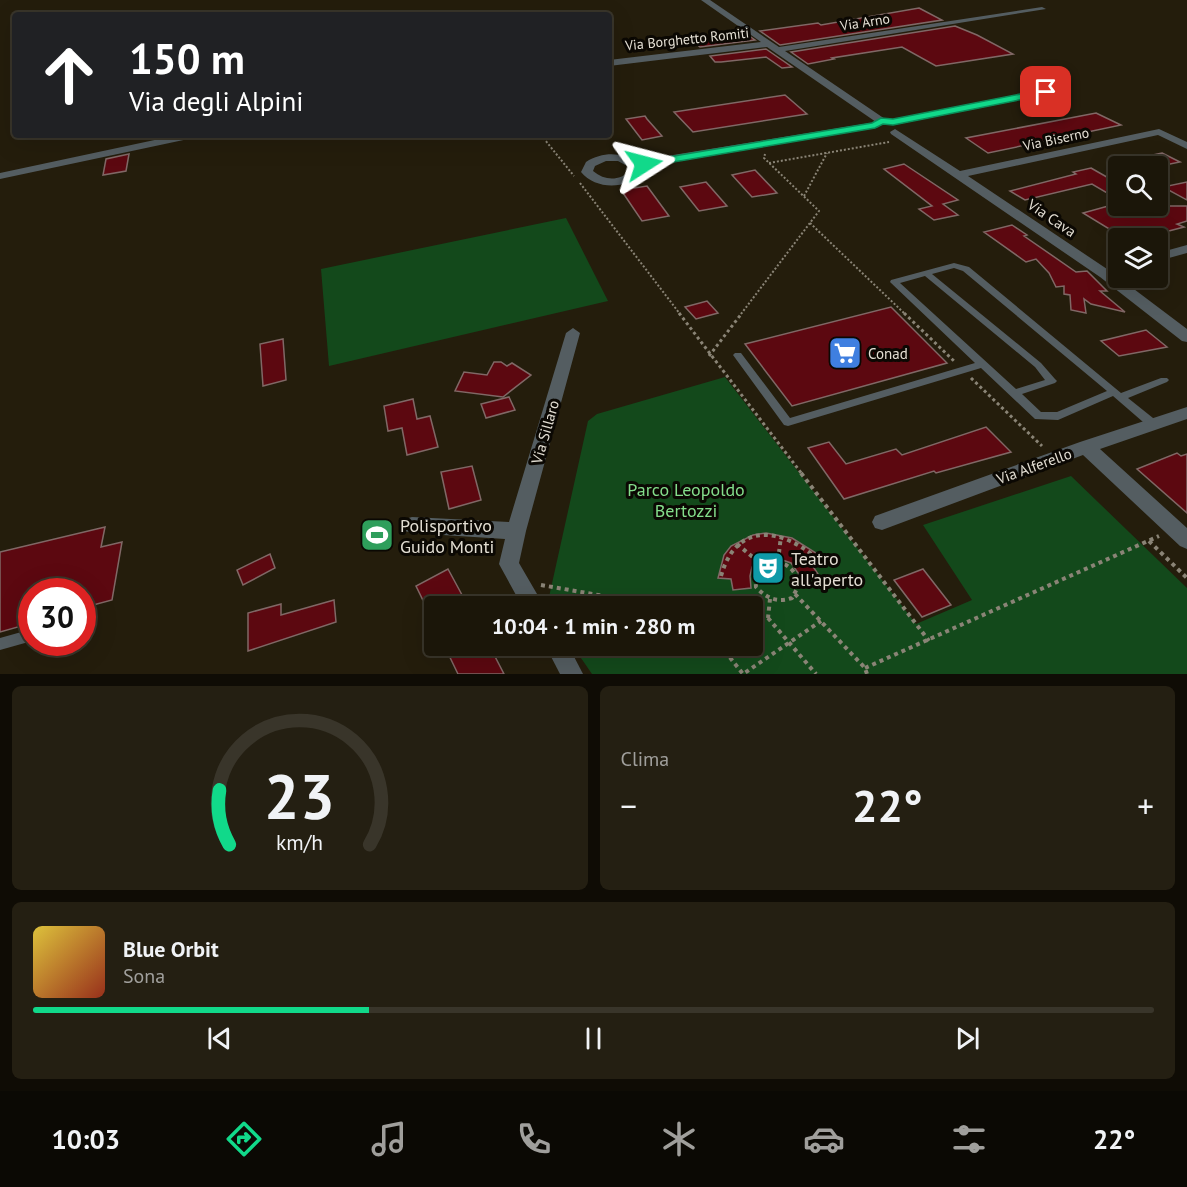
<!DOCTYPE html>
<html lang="it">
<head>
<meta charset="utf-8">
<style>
	:root { --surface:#1b1609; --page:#241f12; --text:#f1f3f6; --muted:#a09f9c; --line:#39352a; --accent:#11d98a }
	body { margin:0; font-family:"PT Sans",sans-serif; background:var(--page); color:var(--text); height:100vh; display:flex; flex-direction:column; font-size:22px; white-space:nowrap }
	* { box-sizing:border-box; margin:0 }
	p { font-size:20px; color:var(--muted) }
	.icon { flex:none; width:33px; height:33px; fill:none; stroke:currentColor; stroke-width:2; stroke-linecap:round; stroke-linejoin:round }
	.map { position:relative; height:674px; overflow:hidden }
	.details { display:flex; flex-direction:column; gap:12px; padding:12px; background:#0f0c05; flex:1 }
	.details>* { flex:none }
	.hud { position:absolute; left:12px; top:12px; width:600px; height:126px; border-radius:6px; box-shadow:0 6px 24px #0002,0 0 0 2px var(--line); background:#202124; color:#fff; overflow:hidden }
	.buttons { position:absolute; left:1108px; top:156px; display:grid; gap:12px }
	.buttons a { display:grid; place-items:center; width:60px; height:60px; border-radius:6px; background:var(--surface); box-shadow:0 6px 24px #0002,0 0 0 2px var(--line); font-size:30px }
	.speed { position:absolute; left:18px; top:578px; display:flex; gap:12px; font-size:30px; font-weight:700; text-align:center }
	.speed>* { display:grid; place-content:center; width:78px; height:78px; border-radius:50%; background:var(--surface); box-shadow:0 6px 24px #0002,0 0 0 2px var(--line); line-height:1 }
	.speed .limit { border:9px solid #d22; background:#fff; color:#111 }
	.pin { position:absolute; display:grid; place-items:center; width:51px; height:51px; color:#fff; margin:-26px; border-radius:12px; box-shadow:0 3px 9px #0006 }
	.me { position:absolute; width:66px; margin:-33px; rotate:81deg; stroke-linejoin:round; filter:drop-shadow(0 0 4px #0008) }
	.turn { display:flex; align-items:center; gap:21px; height:126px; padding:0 18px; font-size:27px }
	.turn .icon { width:78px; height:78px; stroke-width:2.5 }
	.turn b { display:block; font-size:42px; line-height:51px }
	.big { font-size:45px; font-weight:800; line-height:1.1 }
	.details .widget { flex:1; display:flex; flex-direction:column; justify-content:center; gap:9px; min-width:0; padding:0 21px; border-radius:9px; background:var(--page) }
	.details .dial { align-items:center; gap:0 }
	.dial svg { height:156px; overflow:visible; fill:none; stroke:var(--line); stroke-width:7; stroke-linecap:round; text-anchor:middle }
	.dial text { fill:var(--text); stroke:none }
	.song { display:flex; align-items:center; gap:18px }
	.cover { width:72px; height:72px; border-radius:9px; background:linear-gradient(135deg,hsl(50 70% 55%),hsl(10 70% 35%)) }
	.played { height:6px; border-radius:3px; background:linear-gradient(90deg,var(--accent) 30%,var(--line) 30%) }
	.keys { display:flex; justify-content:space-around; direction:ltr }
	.heat { display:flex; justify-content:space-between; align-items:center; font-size:33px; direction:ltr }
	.details .tiles { flex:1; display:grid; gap:12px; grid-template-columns:1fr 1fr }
	.widget:last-child { grid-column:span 2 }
	.trip { position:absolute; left:424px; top:596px; width:339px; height:60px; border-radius:6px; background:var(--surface); box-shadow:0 6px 24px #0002,0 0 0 2px var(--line); font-weight:800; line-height:60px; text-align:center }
	.tab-bar { display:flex; height:96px; justify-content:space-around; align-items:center; background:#0b0904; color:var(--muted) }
	.tab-bar .icon { width:42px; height:42px }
	.tab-bar .selected { color:var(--accent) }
	.tab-bar b { font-size:27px; color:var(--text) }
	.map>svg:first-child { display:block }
	.green { fill:#13491b }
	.building { fill:#5c0810; stroke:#806866; stroke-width:1.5 }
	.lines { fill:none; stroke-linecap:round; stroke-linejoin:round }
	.path-far2 { stroke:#8a8476; stroke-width:2; stroke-dasharray:2 2; stroke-linecap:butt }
	.path-far1 { stroke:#8a8476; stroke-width:3; stroke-dasharray:3 3; stroke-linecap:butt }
	.path { stroke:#8a8476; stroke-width:4; stroke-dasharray:4 4; stroke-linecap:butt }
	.service { fill:#545d61; fill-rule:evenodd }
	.minor { fill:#545d61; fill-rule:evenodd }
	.route { fill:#11d98a; stroke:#0b8d5a; stroke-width:1.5 }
	.labels { text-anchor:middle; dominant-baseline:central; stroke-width:6; stroke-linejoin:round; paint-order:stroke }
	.far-street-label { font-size:14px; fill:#e3ded3; stroke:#0b0803 }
	.street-label { font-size:15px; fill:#e3ded3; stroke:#0b0803 }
	.poi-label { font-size:15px; fill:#e3ded3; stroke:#0b0803; text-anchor:start }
	.near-park-label { font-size:18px; fill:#84de8b; stroke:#0b0803 }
	.near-poi-label { font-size:18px; fill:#e3ded3; stroke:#0b0803; text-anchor:start }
</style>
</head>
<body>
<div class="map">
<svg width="1187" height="674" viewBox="0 0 1187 674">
	<rect width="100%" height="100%" fill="#241d0c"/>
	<g class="green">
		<path d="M566,218L608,301L329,366L321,269Z"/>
		<path d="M725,377L916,624L972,600L923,525L1071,476L1187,588V674H592L572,645H753V606H547L588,421L597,414Z"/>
	</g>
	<g class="building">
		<path d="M919,8L942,20L780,45L760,31L818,23L821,25Z"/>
		<path d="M955,26L977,35L1013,54L936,66L902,47L832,58L834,59L808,64L791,52Z"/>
		<path d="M745,33L755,40L700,47L693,41Z"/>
		<path d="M766,49L792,67L782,68L766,57L721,62H715L710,56Z"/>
		<path d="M785,95L807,114L693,132L674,112Z"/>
		<path d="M1096,113L1121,125L988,153L966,138Z"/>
		<path d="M645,116L647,119L662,136L642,140L626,119Z"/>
		<path d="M1162,153L1180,162L1160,166H1125L1124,161Z"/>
		<path d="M129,154L126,171L103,175L106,159Z"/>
		<path d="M904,164L958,200L943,204L958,215L934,220L919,209L932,206L884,169Z"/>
		<path d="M1091,168L1119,184V200L1092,184L1025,200L1010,191L1076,174L1073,172Z"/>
		<path d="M755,170L777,193L752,197L732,175Z"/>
		<path d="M706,182L727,206L699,211L680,187Z"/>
		<path d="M1187,182V200L1163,187Z"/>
		<path d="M647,186L669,216L642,221L621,190Z"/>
		<path d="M1119,203V206H1187V221L1177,224L1184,227L1142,238H1124L1083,213Z"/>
		<path d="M1012,225L1027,235L1024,236L1076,272L1087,271L1107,291H1100L1125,312L1091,304L1084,299L1086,313L1071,310L1070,295L1064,294V286L1056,287L1049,273L1036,259L1026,262L984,232Z"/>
		<path d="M707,301L718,313L696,319L685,307Z"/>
		<path d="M891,307L947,363L792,406L745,344Z"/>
		<path d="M1146,330L1167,347L1119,356L1101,341Z"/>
		<path d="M283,339L286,380L263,386L260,344Z"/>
		<path d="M494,362H501L507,366L512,363L531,375L503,397L455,391L464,372L487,375Z"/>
		<path d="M509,397L515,410L486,418L481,404Z"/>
		<path d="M413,399L417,419L430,416L438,447L407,455L402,428L388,431L384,406Z"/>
		<path d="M986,427L1011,452L936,473L934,471L844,499L808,448L829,442L846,464L896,449L902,455Z"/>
		<path d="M1177,453L1181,456L1187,454V513L1137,469Z"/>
		<path d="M472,466L481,500L449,509L441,472Z"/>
		<path d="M105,527L101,547L122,542L112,600L82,608V591H32V623L0,632V552Z"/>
		<path d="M766,533L792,538L816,553L822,561L812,565L818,574L801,577L791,563L771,556L759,559L752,567L750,576L751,588L733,590L731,579L718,578L724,555L731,546L753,535Z"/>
		<path d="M270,554L275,568L243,585L237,570Z"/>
		<path d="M448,569L468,606H435V625L416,586Z"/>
		<path d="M923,569L951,605L922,617L894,580Z"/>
		<path d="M334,600L336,622L248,651V613L281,604V615Z"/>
		<path d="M444,645H489L504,674H458Z"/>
	</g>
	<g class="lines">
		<g class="path-far2">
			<path d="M541,135L574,176"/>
			<path d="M769,163L889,142"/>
			<path d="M580,183L680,314"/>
			<path d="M804,196L827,153"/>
			<path d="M810,223L905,314"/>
			<path d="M741,314L819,211L764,158L765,154"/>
		</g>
		<g class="path-far1">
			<path d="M679,313L802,474"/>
			<path d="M904,313L954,361"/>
			<path d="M709,356L742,313"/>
			<path d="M971,378L1042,446"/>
		</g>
		<g class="path">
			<path d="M801,473L929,641"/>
			<path d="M1149,541L1187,578"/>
			<path d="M737,544L761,564"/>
			<path d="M769,561C785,561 796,569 799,585L792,598C777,603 766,598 756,587L755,572L761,564Z"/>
			<path d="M778,561L781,536"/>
			<path d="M721,576C737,520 782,528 819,560"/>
			<path d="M541,585L661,606"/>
			<path d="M795,594L865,668L867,674"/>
			<path d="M768,618L816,674"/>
			<path d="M753,625L768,618L770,599"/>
			<path d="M720,645L743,674L821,621"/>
			<path d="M865,668L1159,536"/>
		</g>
		<g class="service">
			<path d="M954,263L969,267L1121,393L1161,378H1167L1169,380L1167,382L1128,398L1158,422L1159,425L1158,428L1154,429L1150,428L1113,396L1058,420L1035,419L981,368L788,426L784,425L733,355L735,353H741L790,418L975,363L890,282L891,280ZM954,268L963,271L1107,391L1057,412H1041L1022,394L1055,383L1057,381L1055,379L1041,363L932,274ZM925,276L1035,367L1045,380L1016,389L900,283Z"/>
			<path d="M32,629V641L0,650V638Z"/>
		</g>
		<g class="minor">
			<path d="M701,0H710L779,47L1042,7L1046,9L785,51L885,119V123L879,124V127L640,167L642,172C627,190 596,190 581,172L586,162C602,152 620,152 636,161L876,122L767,47L609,66V60L761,42ZM606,161H618L629,167L630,171C619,181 605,181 593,171L595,166Z"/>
			<path d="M1046,89L1051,92L1049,94L893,125L888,122L893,119Z"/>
			<path d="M895,129L960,171L1159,129L1187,142V149L1158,135L968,176L1110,271L1187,329V342L1182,341L1100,277L891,134L890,132Z"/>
			<path d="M178,135H198L193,138L0,179V173Z"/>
			<path d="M1187,245V253L1158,261V253Z"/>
			<path d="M573,328L580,333L526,531L519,563L544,606H522L499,564L505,539L412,533L405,531L402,525L405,519L412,517L509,522L566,333Z"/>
			<path d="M1187,407V419L1100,449L1187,528V549L1180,546L1083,455L882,530L875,528L872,522L875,516L1080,442Z"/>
			<path d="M545,645H568L583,674H560Z"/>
		</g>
	</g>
	<path class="route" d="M1046,89L1049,90V94L893,125L883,124L875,128L644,167L639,164L644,161L872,123L881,118L893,119Z"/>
	<defs>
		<symbol id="supermarket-square" viewBox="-11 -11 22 22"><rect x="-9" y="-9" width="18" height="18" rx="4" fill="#3f7fe0" stroke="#0b0803"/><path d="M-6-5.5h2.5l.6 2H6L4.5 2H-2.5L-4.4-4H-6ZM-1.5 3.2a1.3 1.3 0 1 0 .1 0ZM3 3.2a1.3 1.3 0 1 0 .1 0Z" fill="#fff"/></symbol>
		<symbol id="stadium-square" viewBox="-11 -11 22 22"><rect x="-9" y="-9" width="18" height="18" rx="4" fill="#2e9e5b" stroke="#0b0803"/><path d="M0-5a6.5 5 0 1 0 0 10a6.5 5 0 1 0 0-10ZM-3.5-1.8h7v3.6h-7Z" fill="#fff"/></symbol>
		<symbol id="theatre-square" viewBox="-11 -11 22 22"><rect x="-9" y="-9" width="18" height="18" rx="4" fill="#0f9aa8" stroke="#0b0803"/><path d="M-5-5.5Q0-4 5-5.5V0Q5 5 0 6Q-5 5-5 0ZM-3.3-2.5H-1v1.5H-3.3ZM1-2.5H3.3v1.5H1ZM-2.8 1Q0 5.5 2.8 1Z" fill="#fff"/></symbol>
	</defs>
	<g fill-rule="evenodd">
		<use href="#supermarket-square" x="826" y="334" width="38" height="38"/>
		<use href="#stadium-square" x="358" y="516" width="38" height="38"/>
		<use href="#theatre-square" x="749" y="549" width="38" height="38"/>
	</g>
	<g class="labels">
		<g class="far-street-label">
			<text transform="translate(865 22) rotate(-9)">Via Arno</text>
			<text transform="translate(687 39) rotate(-6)">Via Borghetto Romiti</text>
			<text transform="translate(1056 139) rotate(-12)">Via Biserno</text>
		</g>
		<g class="street-label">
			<text transform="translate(1052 218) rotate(34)">Via Cava</text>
			<text transform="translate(545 432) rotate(-74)">Via Sillaro</text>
			<text transform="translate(1034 466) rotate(-20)">Via Alferello</text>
		</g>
		<g class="poi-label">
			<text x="868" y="353">Conad</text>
		</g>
		<g class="near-park-label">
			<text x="686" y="489">Parco Leopoldo<tspan x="686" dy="21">Bertozzi</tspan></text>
		</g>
		<g class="near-poi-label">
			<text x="400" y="525">Polisportivo<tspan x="400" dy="21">Guido Monti</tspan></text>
			<text x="791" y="558">Teatro<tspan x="791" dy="21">all'aperto</tspan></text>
		</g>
	</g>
</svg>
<div class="buttons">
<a><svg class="icon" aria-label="search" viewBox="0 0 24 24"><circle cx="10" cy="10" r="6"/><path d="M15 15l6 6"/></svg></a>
<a><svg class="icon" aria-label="layers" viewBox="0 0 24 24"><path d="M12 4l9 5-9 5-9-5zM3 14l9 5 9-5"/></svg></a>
</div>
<div class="speed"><div class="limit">30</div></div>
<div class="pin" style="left:1046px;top:92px;background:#d93025"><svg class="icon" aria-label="arrive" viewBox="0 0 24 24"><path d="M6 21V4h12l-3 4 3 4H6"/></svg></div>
<svg class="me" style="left:644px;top:164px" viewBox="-20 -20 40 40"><path d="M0-17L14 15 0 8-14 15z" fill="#11d98a" stroke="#fff" stroke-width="4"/></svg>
<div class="trip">10:04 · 1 min · 280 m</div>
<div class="hud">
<div class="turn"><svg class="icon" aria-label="ahead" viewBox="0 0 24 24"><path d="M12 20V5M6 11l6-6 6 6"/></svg><div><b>150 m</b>Via degli Alpini</div></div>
</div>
</div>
<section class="details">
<div class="tiles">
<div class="widget dial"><svg viewBox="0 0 100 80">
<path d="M14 69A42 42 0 1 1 86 69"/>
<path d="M14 69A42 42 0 0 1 9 41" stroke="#11d98a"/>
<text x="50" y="56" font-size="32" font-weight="700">23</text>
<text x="50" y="72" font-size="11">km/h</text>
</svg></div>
<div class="widget"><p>Clima</p>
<div class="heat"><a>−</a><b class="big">22°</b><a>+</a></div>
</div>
<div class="widget">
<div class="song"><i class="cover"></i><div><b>Blue Orbit</b><p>Sona</p></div></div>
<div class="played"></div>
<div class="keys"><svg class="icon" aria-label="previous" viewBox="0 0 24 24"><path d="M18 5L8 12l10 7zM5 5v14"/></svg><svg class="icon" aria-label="pause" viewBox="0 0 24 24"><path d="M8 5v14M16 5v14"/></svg><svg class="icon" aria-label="next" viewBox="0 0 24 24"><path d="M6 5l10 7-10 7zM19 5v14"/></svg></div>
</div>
</div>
</section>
<nav class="tab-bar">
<b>10:03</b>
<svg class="icon selected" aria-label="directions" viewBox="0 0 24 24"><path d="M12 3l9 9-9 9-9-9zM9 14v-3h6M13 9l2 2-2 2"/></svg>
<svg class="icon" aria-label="music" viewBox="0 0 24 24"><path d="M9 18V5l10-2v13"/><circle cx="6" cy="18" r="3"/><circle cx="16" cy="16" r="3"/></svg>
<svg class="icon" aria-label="phone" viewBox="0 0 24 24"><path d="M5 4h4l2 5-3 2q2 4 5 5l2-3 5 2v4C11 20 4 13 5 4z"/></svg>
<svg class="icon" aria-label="climate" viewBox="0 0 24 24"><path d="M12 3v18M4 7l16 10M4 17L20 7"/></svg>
<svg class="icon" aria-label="car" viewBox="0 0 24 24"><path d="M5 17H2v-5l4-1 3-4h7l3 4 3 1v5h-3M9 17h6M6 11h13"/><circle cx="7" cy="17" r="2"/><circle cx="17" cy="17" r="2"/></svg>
<svg class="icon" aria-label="filters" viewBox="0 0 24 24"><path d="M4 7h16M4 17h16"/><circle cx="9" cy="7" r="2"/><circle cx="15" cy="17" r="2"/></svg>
<b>22°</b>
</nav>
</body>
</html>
